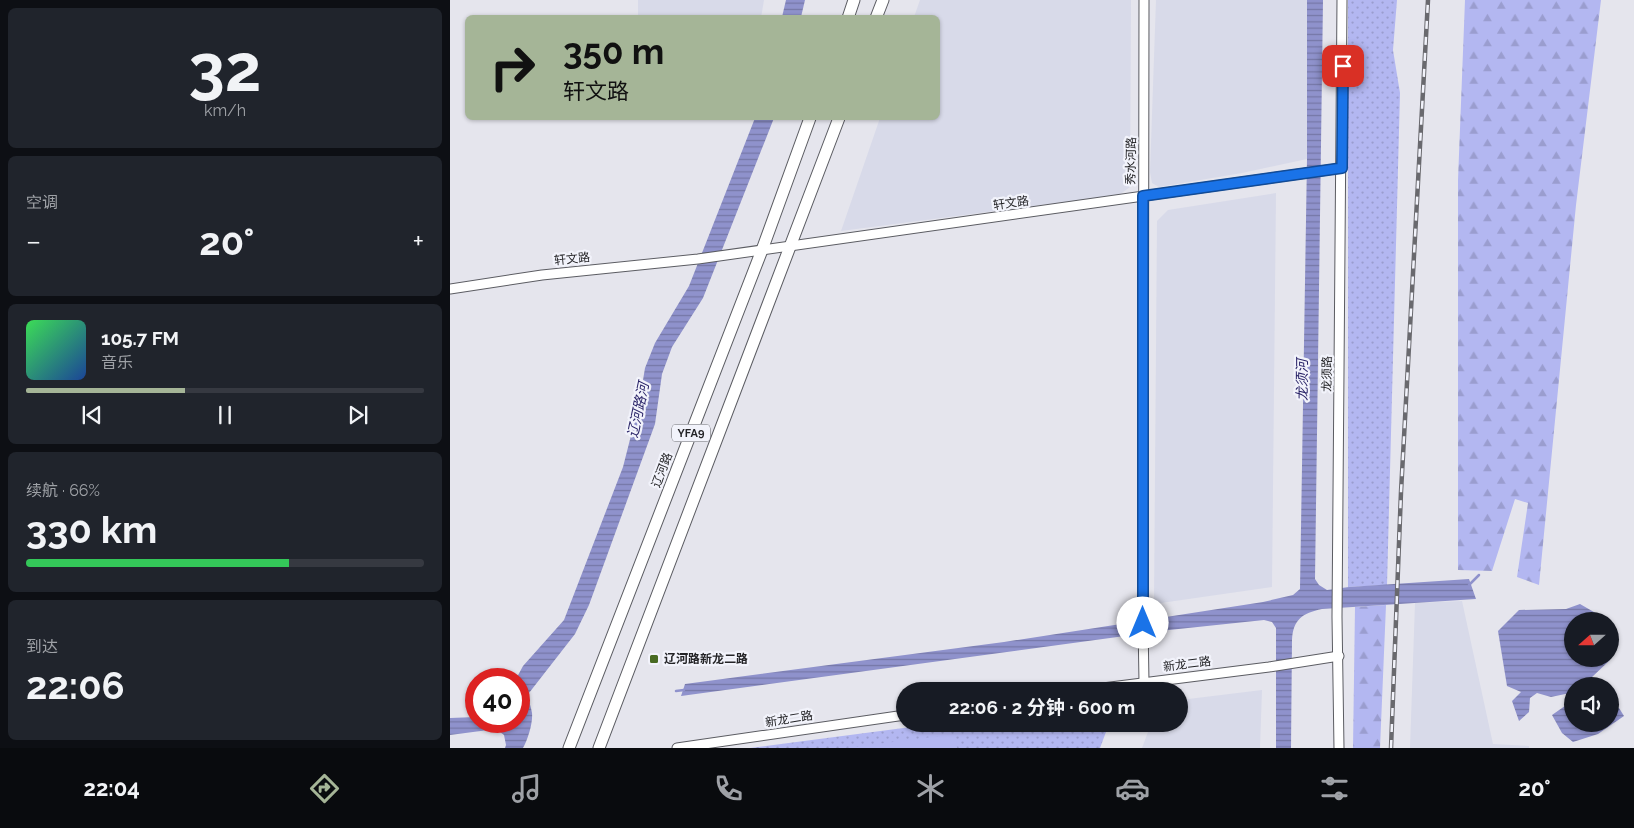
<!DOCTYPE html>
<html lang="zh">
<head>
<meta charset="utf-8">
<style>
	:root { --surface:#171b24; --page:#20242c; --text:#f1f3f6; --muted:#9ea1a6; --line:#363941; --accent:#a5b597 }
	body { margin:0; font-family:Raleway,"Noto Sans SC",sans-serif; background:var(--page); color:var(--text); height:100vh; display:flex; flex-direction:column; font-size:19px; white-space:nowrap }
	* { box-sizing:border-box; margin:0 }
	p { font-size:16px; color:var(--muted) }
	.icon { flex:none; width:28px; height:28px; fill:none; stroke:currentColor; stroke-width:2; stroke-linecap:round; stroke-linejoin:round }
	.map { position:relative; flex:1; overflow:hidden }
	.panel { display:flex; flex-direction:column; gap:8px; padding:8px; background:#0d0f14; width:450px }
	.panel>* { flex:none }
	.top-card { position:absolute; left:15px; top:15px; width:475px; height:105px; border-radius:8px; box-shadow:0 1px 4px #0004; background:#a5b597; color:#111; overflow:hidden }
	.needle { width:32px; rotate:249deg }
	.tools { position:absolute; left:1114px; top:612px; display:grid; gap:10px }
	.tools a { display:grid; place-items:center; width:55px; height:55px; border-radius:50%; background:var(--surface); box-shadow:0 1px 4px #0004; font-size:25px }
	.speed { position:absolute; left:15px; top:668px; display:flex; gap:10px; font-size:25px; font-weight:700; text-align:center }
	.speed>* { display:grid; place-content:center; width:65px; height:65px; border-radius:50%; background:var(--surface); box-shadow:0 1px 4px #0004; line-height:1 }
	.speed .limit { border:8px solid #d22; background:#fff; color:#111 }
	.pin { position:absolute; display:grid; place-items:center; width:42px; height:42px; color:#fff; margin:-21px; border-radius:10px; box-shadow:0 2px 8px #0006 }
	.me { position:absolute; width:55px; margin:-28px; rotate:0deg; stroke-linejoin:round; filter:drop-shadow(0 0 4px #0008) }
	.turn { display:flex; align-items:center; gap:18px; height:105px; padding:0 15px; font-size:22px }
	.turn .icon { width:65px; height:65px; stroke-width:2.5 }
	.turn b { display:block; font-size:35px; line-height:42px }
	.big { font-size:38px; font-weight:700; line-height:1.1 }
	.panel .tile { flex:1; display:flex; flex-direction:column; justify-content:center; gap:8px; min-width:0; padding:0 18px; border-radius:8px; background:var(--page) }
	.panel .dial { align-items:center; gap:0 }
	.dial b { font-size:65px; line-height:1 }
	.song { display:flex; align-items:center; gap:15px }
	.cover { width:60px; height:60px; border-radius:8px; background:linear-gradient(135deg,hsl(130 70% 55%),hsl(220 70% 35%)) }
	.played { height:5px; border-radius:2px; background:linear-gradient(90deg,var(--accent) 40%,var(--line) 40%) }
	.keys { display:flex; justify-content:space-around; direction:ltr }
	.heat { display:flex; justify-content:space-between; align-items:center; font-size:28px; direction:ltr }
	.charge { height:8px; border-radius:4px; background:linear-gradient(90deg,#34c759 66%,var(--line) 0) }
	.trip { position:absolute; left:446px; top:682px; width:292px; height:50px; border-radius:25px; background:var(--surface); box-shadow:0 1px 4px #0004; font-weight:700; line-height:50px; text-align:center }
	.tab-bar { display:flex; height:80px; justify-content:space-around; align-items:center; background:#090b0e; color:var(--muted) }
	.tab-bar .icon { width:35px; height:35px }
	.tab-bar .on { color:var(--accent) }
	.tab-bar b { font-size:22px; color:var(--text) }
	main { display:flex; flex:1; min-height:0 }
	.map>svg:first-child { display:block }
	.built { fill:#d8dae9 }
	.green { fill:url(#green-dots) }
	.forest { fill:url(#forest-firs) }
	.pitch { fill:#b3b7f1 }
	.water { fill:url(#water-rules) }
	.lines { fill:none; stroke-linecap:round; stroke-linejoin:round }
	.stream { stroke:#8f92cc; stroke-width:2.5 }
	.tertiary-casing { stroke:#5b5c62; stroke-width:11 }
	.primary-casing { stroke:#5b5c62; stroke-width:13 }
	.tertiary { stroke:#fff; stroke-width:9 }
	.primary { stroke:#fff; stroke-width:11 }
	.rail-casing { stroke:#69696e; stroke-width:4.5 }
	.rail { stroke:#f2f3fb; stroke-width:2.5; stroke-dasharray:8; stroke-linecap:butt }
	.route-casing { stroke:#114b97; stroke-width:12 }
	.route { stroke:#1a73e8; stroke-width:9 }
	.poi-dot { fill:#486a22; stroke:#f2f3fb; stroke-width:2 }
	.labels { text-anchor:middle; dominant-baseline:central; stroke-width:4.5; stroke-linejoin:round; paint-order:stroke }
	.shield { fill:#f2f3fb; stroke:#626267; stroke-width:1 }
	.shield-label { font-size:11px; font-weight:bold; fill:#242427 }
	.street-label { font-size:12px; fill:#242427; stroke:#f2f3fb }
	.poi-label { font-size:12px; font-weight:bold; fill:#242427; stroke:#f2f3fb; text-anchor:start }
	.water-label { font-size:14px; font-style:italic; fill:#292367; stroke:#f2f3fb }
</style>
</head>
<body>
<main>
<section class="panel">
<div class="tile dial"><b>32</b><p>km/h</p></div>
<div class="tile"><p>空调</p>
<div class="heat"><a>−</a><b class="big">20°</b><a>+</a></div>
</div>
<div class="tile">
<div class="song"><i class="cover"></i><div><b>105.7 FM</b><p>音乐</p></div></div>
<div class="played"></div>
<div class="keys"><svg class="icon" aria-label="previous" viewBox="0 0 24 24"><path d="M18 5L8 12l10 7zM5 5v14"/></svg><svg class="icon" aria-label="pause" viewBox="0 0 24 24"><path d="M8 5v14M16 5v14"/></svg><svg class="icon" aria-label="next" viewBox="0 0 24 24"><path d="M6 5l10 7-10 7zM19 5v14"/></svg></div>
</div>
<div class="tile"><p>续航 · 66%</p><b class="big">330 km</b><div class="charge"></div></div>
<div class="tile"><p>到达</p><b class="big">22:06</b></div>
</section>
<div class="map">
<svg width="1184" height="748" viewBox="0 0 1184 748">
	<defs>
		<pattern id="green-dots" width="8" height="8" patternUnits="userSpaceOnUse" patternTransform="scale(1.25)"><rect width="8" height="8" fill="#b3b7f1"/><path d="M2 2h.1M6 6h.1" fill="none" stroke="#9a9dcf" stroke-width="1.8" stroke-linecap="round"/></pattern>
		<pattern id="forest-firs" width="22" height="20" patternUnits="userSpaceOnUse" patternTransform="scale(1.25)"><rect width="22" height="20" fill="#b3b7f1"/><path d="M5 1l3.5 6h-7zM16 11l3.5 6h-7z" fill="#9a9dcf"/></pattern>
		<pattern id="water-rules" width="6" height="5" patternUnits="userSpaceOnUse" patternTransform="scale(1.25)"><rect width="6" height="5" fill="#8f92cc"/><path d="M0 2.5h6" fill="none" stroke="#7577a6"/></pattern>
	</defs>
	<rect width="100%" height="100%" fill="#e5e5ed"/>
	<g class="built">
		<path d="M188,0H314L311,18L188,17Z"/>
		<path d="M470,0H681L680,187L669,195L391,231L430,118H488V18L464,17Z"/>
		<path d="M706,0H857V159L792,173L709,187L702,183L700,172Z"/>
		<path d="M826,193L822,587L704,604L707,221L718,210Z"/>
		<path d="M1012,601L1043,744L1079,746V748H960L965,603Z"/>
		<path d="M812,690L810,748H692L701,724H730V700Z"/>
	</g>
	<g class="green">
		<path d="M898,0H947L943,50L950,93L937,585L898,587Z"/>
		<path d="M484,724H659L650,748H300Z"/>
	</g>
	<g class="forest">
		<path d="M1015,0H1151L1126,205L1089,585L1067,577L1078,503L1065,499L1042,571L1008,570V180Z"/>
		<path d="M936,605L930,748H903L905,607Z"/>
	</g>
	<path class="pitch" d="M505,734L507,748H396Z"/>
	<g class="water">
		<path d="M336,0H355L351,17H332Z"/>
		<path d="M857,0H873L865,579L869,585L877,590L899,587L1019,579L1026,599L872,609C852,613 843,620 842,640L841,748H826V628L822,622L814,620L719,630L231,696L235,684L554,642L813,602L843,595L850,589L857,159Z"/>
		<path d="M305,118H324L253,298L222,347L212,374L205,424L139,605L125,634L79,693C78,701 81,706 82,713C83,723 78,739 73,748H55L56,745L54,735L46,729L0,735V718L26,717V721H69V679H66L73,666L114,620L173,467L189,404L195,368L205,343L239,286Z"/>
		<path d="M1130,604L1156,619L1154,621H1122V659H1159L1160,660L1141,678L1139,686H1122V695L1120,693L1101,697L1087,693L1080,698L1079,712L1069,721L1062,701L1071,692L1057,686L1048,631L1069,610L1116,609Z"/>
		<path d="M1122,701V724H1160V706L1169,708L1174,716L1148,734L1123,742L1112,733L1102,715Z"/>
	</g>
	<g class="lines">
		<g class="stream">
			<path d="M1019,585L1029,575"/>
			<path d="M226,691L234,690"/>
		</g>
		<defs>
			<g id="tertiary">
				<path d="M694,0L693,623L694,682"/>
				<path d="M0,289L92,275L248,259L892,168"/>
				<path d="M629,691L819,667L889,656"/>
				<path d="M227,748L455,715"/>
				<path d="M889,748L887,617L892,0"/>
			</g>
			<g id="primary">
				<path d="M398,18L404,0"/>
				<path d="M426,18L433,0"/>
				<path d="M119,748L312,250L360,118"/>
				<path d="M149,748L389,118"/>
			</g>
		</defs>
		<use href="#tertiary" class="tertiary-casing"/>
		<use href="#primary" class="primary-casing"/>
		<use href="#tertiary" class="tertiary"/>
		<use href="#primary" class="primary"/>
		<defs>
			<path id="rail" d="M941,748L951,492L978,0"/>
		</defs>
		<use href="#rail" class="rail-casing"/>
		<use href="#rail" class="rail"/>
	</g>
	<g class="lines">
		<defs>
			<path id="route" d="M693,623V196L892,168L893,66"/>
		</defs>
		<use href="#route" class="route-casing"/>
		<use href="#route" class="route"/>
	</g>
	<rect class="poi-dot" x="199" y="654" width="10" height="10" rx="2.5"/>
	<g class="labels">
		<rect class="shield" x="222" y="424.5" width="38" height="17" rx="4"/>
		<g class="shield-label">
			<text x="241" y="433">YFA9</text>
		</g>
		<g class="street-label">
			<text transform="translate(681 161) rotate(-89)">秀水河路</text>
			<text transform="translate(561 203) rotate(-8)">轩文路</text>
			<text transform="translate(122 259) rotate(-6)">轩文路</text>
			<text transform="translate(877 374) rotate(-89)">龙须路</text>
			<text transform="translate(212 470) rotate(-69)">辽河路</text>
			<text transform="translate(737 664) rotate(-7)">新龙二路</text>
			<text transform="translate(339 719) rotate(-9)">新龙二路</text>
		</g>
		<g class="poi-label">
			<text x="214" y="659">辽河路新龙二路</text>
		</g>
		<g class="water-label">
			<text transform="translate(852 380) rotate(-90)">龙须河</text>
			<text transform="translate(188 410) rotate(-78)">辽河路河</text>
		</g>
	</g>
</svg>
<div class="tools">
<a><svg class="needle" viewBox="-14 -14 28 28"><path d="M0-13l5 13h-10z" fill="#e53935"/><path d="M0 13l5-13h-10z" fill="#9ea1a6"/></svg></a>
<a><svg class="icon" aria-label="sound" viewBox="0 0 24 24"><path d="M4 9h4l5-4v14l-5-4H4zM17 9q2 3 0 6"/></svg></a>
</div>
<div class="speed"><div class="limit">40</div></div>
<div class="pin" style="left:893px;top:66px;background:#d93025"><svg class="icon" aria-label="arrive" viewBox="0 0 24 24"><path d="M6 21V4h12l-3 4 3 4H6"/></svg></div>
<svg class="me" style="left:693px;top:623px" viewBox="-20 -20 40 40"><circle r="19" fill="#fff"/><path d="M0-13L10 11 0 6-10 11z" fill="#1a73e8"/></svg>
<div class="trip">22:06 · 2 分钟 · 600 m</div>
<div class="top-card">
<div class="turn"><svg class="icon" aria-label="right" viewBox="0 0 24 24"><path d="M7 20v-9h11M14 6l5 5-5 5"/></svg><div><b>350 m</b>轩文路</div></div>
</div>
</div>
</main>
<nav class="tab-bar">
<b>22:04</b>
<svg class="icon on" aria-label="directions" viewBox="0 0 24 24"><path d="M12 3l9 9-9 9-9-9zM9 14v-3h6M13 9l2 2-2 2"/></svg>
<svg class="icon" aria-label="music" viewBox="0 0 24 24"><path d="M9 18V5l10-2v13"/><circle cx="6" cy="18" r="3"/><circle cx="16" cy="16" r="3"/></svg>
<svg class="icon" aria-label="phone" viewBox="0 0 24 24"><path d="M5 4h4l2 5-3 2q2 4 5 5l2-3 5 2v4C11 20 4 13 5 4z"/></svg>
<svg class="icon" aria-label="climate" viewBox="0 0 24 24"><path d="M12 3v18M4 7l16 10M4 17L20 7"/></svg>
<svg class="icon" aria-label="car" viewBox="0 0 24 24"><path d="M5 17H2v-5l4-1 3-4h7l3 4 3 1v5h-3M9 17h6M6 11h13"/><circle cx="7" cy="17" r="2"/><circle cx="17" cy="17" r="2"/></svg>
<svg class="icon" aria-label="filters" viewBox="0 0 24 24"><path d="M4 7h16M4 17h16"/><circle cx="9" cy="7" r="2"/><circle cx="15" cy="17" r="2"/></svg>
<b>20°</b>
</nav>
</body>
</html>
